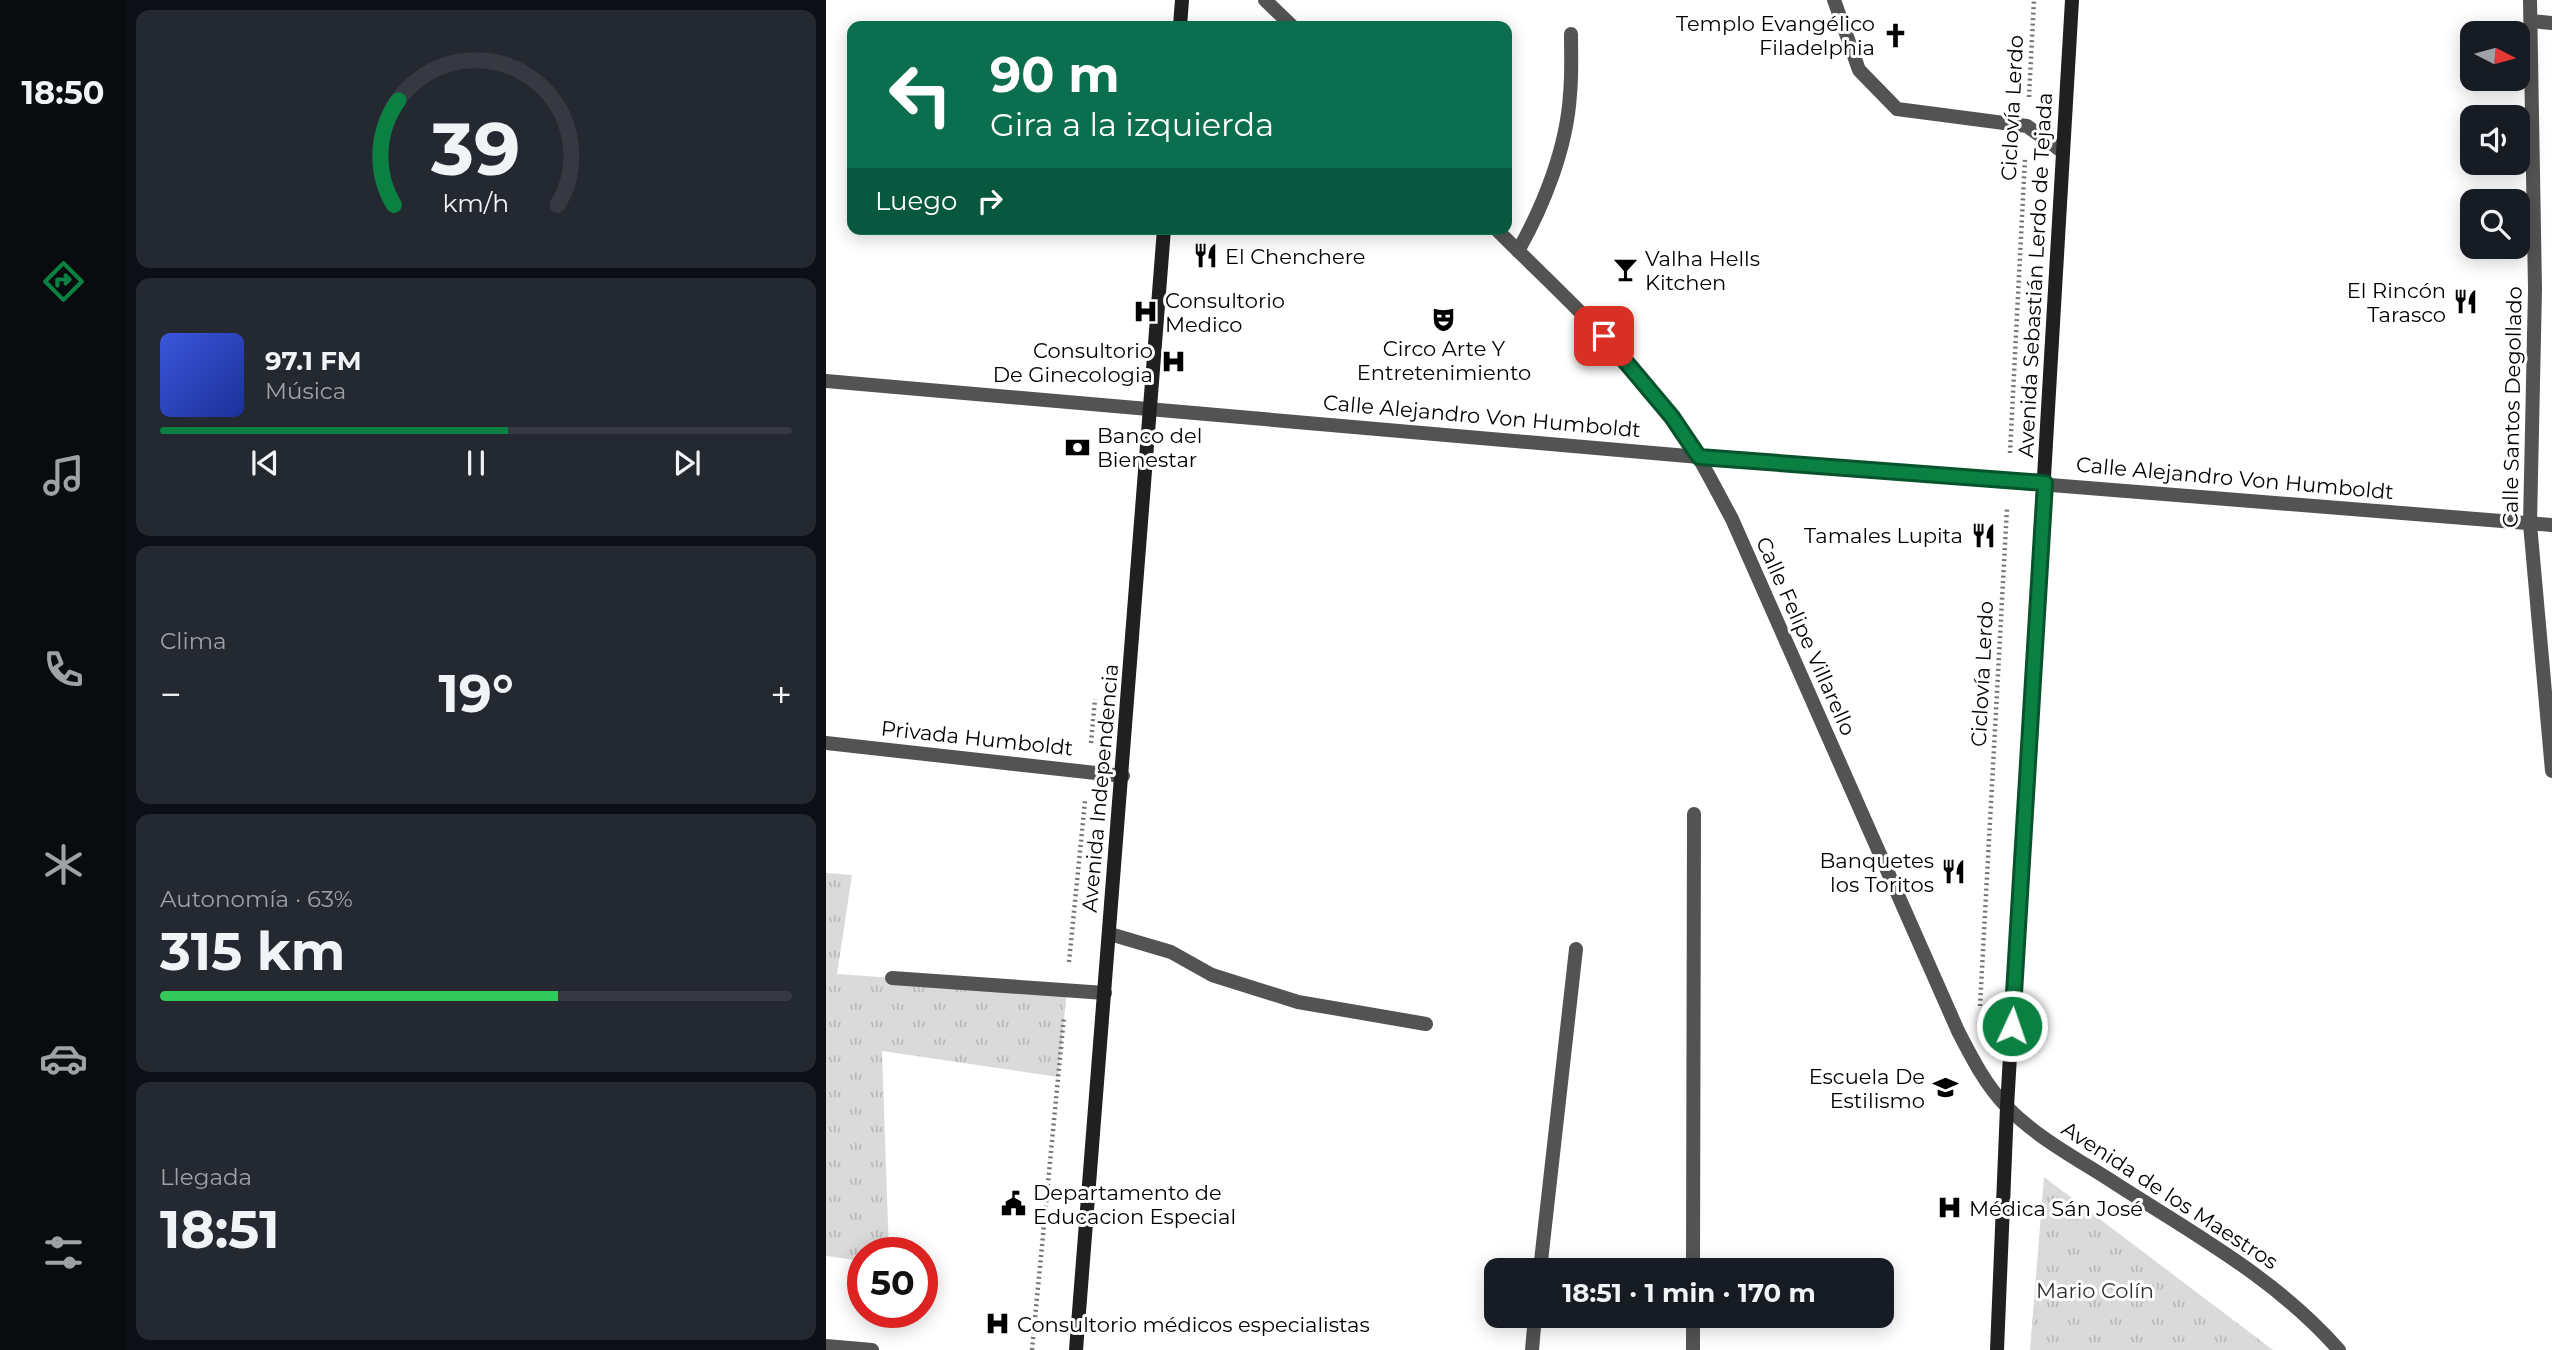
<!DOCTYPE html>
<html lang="es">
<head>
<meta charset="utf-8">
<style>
	:root { --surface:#171b24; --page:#242831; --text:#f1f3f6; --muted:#9ea1a6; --line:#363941; --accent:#0b8043 }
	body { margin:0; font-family:Montserrat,sans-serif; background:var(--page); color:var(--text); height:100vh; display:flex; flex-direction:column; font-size:26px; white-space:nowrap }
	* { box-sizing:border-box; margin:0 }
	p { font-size:23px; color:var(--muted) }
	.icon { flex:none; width:38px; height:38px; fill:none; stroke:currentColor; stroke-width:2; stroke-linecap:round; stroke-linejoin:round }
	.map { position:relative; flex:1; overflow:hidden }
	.sheet { display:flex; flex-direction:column; gap:10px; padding:10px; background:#0d0f14; width:700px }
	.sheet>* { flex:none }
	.hud { position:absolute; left:21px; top:21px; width:665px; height:214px; border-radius:14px; box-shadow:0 4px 18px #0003; background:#0b6e4f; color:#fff; overflow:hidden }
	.needle { width:46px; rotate:96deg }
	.buttons { position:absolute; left:1634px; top:21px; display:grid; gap:14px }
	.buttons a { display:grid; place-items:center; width:70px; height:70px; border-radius:14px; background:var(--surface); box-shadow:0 4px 18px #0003; font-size:35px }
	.speed { position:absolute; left:21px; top:1237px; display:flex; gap:14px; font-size:35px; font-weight:700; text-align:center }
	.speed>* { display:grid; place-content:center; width:91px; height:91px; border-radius:50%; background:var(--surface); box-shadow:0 4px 18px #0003; line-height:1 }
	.speed .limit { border:10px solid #d22; background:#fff; color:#111 }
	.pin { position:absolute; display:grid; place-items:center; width:60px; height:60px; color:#fff; margin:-30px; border-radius:14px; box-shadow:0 4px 10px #0006 }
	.me { position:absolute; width:77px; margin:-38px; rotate:3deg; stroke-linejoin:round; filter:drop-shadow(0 0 5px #0008) }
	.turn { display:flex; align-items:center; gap:24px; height:147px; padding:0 28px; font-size:32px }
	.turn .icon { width:91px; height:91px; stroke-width:2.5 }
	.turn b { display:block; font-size:49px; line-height:60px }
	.then { display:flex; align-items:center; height:66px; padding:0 28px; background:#0003; gap:14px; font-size:26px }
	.big { font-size:52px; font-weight:700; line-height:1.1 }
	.sheet .tile { flex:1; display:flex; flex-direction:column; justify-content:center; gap:10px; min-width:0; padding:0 24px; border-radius:14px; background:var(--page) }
	.sheet .dial { align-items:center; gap:0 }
	.dial svg { height:182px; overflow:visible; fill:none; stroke:var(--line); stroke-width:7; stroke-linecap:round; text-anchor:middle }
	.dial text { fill:var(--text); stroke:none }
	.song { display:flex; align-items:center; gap:21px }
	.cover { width:84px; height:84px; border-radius:10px; background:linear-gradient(135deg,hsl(230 70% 55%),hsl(230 70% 35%)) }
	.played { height:7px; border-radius:4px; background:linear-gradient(90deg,var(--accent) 55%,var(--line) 55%) }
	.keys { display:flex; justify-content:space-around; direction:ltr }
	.heat { display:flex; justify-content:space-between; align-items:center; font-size:38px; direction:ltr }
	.charge { height:10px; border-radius:5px; background:linear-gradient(90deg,#34c759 63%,var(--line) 0) }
	.trip { position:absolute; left:658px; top:1258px; width:410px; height:70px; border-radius:14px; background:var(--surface); box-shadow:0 4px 18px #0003; font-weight:700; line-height:70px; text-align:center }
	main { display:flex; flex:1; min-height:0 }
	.tabs { display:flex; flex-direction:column; width:126px; justify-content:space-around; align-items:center; background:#090b0e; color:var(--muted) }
	.tabs .icon { width:49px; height:49px }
	.tabs .selected { color:var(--accent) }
	.tabs b { font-size:32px; color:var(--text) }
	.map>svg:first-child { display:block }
	.grass { fill:url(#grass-tufts) }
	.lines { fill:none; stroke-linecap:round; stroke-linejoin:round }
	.path { stroke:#757575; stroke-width:4.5; stroke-dasharray:2 3.5; stroke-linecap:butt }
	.lane { stroke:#535353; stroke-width:14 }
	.street { stroke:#535353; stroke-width:14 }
	.secondary { stroke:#202020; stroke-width:14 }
	.route-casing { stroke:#07532c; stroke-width:18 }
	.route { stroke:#0b8043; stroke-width:12 }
	.labels { text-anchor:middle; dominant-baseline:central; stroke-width:6; stroke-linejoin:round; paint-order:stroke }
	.poi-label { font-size:21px; fill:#000; stroke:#fff; text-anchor:start }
	.street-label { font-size:21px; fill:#000; stroke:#fff }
	.park-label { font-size:21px; fill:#313131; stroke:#fff }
</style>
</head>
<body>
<main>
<nav class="tabs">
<b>18:50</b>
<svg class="icon selected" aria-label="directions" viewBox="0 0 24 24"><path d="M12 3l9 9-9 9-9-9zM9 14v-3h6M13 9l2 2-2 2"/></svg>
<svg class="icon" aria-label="music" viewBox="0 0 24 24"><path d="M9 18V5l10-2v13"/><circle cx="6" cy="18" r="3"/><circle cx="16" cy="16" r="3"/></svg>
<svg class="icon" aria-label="phone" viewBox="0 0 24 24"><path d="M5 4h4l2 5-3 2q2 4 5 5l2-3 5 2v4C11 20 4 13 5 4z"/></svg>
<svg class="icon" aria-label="climate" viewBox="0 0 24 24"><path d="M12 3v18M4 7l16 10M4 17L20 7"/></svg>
<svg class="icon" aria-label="car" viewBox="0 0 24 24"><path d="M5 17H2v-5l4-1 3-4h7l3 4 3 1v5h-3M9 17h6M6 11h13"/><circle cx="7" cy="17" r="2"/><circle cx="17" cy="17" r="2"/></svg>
<svg class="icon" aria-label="filters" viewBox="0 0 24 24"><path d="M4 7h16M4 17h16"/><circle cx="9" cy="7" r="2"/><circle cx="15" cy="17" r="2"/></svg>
</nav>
<section class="sheet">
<div class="tile dial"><svg viewBox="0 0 100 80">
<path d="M14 69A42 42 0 1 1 86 69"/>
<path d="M14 69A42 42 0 0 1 16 23" stroke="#0b8043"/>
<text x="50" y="56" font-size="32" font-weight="700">39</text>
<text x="50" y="72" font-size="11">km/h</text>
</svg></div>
<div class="tile">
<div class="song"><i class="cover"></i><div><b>97.1 FM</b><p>Música</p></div></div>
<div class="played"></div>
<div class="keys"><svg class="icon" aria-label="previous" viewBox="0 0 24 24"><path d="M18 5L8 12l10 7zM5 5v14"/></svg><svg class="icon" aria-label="pause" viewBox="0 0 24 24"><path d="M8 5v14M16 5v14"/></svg><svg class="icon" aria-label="next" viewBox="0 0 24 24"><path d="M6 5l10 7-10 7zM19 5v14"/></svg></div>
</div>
<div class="tile"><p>Clima</p>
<div class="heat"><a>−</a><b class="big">19°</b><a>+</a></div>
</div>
<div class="tile"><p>Autonomía · 63%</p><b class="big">315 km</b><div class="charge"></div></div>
<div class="tile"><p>Llegada</p><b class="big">18:51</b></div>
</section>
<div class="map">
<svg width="1726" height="1350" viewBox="0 0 1726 1350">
	<defs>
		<pattern id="grass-tufts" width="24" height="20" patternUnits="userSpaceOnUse" patternTransform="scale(1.75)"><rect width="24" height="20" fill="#dadada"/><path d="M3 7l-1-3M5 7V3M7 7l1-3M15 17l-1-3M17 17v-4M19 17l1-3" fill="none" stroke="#b9b9b9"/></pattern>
	</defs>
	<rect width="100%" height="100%" fill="#fff"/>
	<g class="grass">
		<path d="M0,873L26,875L11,974L241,990L232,1077L56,1051L63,1253H37V1261L0,1256Z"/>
		<path d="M1218,1177L1447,1350H1204Z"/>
	</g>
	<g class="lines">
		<g class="path">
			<path d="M1203,97L1208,0"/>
			<path d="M1184,453L1199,158"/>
			<path d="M265,743L269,699"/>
			<path d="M243,962L259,801"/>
			<path d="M1154,1006L1181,508"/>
			<path d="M206,1350L238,1016"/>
		</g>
		<g class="lane">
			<path d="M692,251C718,205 741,147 744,94C746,74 745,54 745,34"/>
			<path d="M284,934L345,952L386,975L472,1002L600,1024"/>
			<path d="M66,978L279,993"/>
		</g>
		<g class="street">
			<path d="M439,0L466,26"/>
			<path d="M1008,0L1033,70L1071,109L1201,126L1237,152"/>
			<path d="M1704,0L1709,289L1704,524L1726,771"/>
			<path d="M1705,21L1726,23"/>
			<path d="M670,229C731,290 795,347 846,417C870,449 887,484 906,519L1132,1031C1146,1058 1159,1084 1180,1106C1210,1137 1248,1157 1284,1180C1364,1232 1449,1277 1513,1350"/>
			<path d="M0,381L873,457L1726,525"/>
			<path d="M0,743L297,776"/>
			<path d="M714,1270L750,949"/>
			<path d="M867,1270L868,814"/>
			<path d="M0,1346L46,1350"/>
			<path d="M706,1350L709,1316"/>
			<path d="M867,1350V1316"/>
		</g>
		<g class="secondary">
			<path d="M354,26L356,0"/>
			<path d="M250,1350L338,229"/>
			<path d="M1171,1350L1181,1107L1246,0"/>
		</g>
	</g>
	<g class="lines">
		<defs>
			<path id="route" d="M778,336L846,417L873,457L1219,483L1186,1026"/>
		</defs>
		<use href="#route" class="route-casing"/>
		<use href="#route" class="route"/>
	</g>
	<defs>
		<symbol id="church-bare" viewBox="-9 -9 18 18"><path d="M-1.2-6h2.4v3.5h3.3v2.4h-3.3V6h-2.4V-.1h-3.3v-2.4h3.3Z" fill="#000" stroke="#fff" stroke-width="2.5" paint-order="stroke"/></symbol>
		<symbol id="restaurant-bare" viewBox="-9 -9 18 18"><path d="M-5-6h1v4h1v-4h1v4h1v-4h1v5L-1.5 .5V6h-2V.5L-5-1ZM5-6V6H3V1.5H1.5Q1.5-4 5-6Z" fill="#000" stroke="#fff" stroke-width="2.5" paint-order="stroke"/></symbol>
		<symbol id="bar-bare" viewBox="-9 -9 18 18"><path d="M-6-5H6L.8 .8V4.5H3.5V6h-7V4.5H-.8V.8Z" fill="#000" stroke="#fff" stroke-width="2.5" paint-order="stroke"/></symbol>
		<symbol id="hospital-bare" viewBox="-9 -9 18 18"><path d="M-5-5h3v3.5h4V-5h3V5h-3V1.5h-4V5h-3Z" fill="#000" stroke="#fff" stroke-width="2.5" paint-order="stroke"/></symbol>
		<symbol id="theatre-bare" viewBox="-9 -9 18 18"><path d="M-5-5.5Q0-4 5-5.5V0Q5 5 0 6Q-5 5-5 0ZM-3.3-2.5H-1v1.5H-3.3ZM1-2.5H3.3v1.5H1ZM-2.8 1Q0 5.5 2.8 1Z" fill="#000" stroke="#fff" stroke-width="2.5" paint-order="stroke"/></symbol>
		<symbol id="bank-bare" viewBox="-9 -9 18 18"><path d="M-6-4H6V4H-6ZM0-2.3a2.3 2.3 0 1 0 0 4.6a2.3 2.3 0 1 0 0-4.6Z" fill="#000" stroke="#fff" stroke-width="2.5" paint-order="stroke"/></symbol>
		<symbol id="university-bare" viewBox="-9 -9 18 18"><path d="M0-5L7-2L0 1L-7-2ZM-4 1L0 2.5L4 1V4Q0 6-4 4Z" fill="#000" stroke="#fff" stroke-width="2.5" paint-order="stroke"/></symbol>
		<symbol id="civic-bare" viewBox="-9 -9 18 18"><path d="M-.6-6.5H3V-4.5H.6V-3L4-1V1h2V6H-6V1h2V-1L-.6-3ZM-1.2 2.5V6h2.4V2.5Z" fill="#000" stroke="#fff" stroke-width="2.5" paint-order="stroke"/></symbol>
	</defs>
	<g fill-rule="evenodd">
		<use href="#church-bare" x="1052" y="18" width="35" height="35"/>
		<use href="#restaurant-bare" x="362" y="238" width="35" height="35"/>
		<use href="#bar-bare" x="782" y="252" width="35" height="35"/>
		<use href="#restaurant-bare" x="1622" y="284" width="35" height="35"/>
		<use href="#hospital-bare" x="302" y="294" width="35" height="35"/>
		<use href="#theatre-bare" x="600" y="302" width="35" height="35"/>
		<use href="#hospital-bare" x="330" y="344" width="35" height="35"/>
		<use href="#bank-bare" x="234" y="430" width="35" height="35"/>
		<use href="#restaurant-bare" x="1140" y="518" width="35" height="35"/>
		<use href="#restaurant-bare" x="1110" y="854" width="35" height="35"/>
		<use href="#university-bare" x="1102" y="1070" width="35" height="35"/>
		<use href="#civic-bare" x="170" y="1186" width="35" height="35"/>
		<use href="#hospital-bare" x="1106" y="1190" width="35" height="35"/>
		<use href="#hospital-bare" x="154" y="1306" width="35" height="35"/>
	</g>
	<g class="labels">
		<g class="poi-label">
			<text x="1049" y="23" text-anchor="end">Templo Evangélico<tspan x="1049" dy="24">Filadelphia</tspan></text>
			<text x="399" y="256">El Chenchere</text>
			<text x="819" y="258">Valha Hells<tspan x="819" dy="24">Kitchen</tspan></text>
			<text x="1620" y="290" text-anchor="end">El Rincón<tspan x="1620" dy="24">Tarasco</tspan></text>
			<text x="339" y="300">Consultorio<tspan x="339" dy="24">Medico</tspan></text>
			<text x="618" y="348" text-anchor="middle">Circo Arte Y<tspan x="618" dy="24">Entretenimiento</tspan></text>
			<text x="327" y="350" text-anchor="end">Consultorio<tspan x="327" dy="24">De Ginecologia</tspan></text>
			<text x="271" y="435">Banco del<tspan x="271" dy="24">Bienestar</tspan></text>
			<text x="1137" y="535" text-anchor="end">Tamales Lupita</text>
			<text x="1108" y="860" text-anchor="end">Banquetes<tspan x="1108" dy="24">los Toritos</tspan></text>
			<text x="1099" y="1076" text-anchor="end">Escuela De<tspan x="1099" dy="24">Estilismo</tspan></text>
			<text x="207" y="1192">Departamento de<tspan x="207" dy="24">Educacion Especial</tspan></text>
			<text x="1143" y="1208">Médica Sán José</text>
			<text x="191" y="1324">Consultorio médicos especialistas</text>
		</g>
		<g class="street-label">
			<text transform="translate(1186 108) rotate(-87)">Ciclovía Lerdo</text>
			<text transform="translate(1209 275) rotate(-87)">Avenida Sebastián Lerdo de Tejada</text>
			<text transform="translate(1686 407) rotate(-89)">Calle Santos Degollado</text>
			<text transform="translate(656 416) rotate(5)">Calle Alejandro Von Humboldt</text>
			<text transform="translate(1409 478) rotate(5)">Calle Alejandro Von Humboldt</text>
			<text transform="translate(980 636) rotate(66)">Calle Felipe Villarello</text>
			<text transform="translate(1156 674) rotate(-87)">Ciclovía Lerdo</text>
			<text transform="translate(151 738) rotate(6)">Privada Humboldt</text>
			<text transform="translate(274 788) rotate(-85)">Avenida Independencia</text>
			<text transform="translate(1344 1195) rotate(33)">Avenida de los Maestros</text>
		</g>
		<g class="park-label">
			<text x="1269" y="1290">Mario Colín</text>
		</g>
	</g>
</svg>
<div class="buttons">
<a><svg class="needle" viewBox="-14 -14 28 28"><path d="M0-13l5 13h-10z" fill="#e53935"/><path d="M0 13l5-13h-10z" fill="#9ea1a6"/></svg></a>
<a><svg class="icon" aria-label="sound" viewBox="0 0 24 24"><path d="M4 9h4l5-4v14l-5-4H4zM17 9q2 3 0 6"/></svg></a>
<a><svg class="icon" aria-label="search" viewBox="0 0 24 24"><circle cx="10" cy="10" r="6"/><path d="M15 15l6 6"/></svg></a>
</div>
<div class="speed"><div class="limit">50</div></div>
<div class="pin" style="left:778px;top:336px;background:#d93025"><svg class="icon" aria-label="arrive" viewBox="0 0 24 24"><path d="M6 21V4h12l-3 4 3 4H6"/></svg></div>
<svg class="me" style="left:1186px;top:1026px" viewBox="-20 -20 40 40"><circle r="17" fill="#0b8043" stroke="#fff" stroke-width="3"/><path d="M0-11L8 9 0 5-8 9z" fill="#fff"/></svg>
<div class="trip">18:51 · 1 min · 170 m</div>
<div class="hud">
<div class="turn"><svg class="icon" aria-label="left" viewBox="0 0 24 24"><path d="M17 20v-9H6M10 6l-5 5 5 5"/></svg><div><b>90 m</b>Gira a la izquierda</div></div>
<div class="then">Luego<svg class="icon" aria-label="right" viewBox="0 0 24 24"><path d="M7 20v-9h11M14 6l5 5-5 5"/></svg></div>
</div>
</div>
</main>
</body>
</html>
